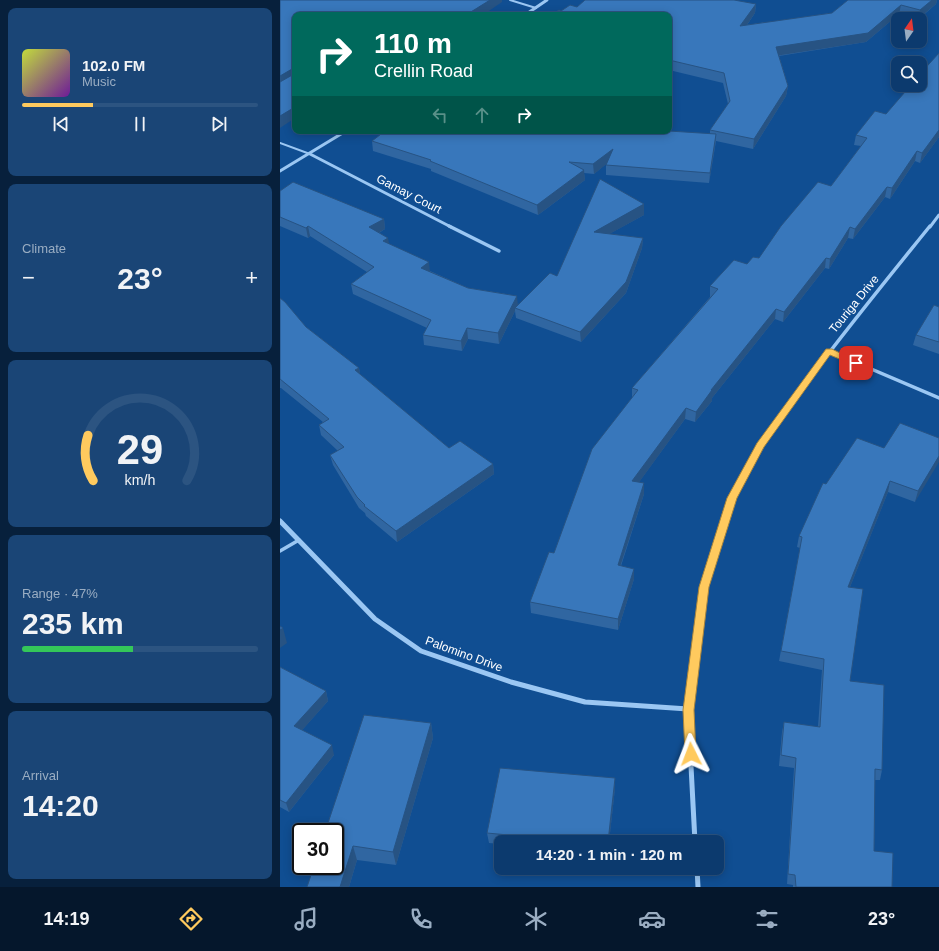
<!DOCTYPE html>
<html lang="en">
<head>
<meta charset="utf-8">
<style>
	:root { --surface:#0c3a6e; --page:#1a4576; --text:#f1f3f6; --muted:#9aadc2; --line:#2c5481; --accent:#ffca5e }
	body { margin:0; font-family:Arial,sans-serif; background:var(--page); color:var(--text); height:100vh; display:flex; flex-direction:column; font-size:15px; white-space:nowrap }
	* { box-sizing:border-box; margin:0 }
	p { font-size:13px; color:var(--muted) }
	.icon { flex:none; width:22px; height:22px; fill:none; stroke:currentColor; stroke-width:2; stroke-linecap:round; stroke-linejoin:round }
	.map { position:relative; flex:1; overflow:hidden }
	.details { display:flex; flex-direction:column; gap:8px; padding:8px; background:#07203c; width:280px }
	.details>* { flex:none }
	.top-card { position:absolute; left:12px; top:12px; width:380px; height:122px; border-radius:8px; box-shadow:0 2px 10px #0003,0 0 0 1px var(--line); background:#00695c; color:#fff; overflow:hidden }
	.needle { width:26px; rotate:14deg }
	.tools { position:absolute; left:611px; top:12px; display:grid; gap:8px }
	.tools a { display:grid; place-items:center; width:36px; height:36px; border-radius:8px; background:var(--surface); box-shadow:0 2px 10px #0003,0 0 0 1px var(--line); font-size:20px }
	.speed { position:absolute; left:12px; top:823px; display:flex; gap:8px; font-size:20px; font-weight:700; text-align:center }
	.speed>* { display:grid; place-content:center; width:52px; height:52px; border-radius:50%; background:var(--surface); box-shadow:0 2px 10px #0003,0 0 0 1px var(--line); line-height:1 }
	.speed .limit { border:2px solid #111; border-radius:6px; background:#fff; color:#111 }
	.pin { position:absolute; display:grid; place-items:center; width:34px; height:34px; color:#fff; margin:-17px; border-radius:8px; box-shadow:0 2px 6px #0006 }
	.me { position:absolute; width:44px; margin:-22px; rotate:357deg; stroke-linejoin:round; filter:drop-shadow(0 0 3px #0008) }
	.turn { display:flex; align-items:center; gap:14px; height:84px; padding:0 16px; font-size:18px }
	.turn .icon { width:52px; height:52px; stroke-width:2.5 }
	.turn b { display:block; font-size:28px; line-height:34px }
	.lanes { display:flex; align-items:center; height:38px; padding:0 16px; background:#0003; justify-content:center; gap:20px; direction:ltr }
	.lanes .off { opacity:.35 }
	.big { font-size:30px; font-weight:700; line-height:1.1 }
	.details .card { flex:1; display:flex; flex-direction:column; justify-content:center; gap:6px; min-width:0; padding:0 14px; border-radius:8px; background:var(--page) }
	.details .dial { align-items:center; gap:0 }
	.dial svg { height:104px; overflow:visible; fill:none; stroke:var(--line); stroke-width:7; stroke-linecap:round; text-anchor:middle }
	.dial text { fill:var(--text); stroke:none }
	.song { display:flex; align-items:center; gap:12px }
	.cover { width:48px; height:48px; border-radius:6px; background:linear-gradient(135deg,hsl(70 70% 55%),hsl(280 70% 35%)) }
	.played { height:4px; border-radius:2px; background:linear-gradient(90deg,var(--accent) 30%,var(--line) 30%) }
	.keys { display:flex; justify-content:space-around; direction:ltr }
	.heat { display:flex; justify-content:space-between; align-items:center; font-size:22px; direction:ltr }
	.charge { height:6px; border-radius:3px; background:linear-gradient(90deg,#34c759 47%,var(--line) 0) }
	.trip { position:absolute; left:214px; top:835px; width:230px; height:40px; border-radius:8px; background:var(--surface); box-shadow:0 2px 10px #0003,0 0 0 1px var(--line); font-weight:700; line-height:40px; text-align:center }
	.menu { display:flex; height:64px; justify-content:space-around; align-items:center; background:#05172c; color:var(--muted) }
	.menu .icon { width:28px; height:28px }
	.menu .current { color:var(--accent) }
	.menu b { font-size:18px; color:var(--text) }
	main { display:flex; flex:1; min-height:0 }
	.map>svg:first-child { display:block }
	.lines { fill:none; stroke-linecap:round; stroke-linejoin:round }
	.lane-far1 { stroke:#9bc7f3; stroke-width:2 }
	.lane { stroke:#9bc7f3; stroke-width:3.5 }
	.street-far2 { stroke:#9bc7f3; stroke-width:3 }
	.street-far1 { stroke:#9bc7f3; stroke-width:3.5 }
	.street { stroke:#9bc7f3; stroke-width:5 }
	.wall { fill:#3066a1 }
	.shaded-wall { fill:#275383 }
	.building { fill:#3877bb; stroke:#275383 }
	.route { fill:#ffca5e; stroke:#a6833d }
	.labels { text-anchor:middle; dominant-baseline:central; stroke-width:4; stroke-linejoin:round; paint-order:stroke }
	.street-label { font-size:12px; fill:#fff; stroke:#104e92 }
</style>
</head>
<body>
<main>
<section class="details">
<div class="card">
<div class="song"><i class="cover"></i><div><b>102.0 FM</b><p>Music</p></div></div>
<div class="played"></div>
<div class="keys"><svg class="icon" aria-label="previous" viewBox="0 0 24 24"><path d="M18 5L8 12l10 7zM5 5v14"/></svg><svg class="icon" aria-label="pause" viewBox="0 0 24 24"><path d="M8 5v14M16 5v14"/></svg><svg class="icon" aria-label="next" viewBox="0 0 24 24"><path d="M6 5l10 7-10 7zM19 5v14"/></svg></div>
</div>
<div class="card"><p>Climate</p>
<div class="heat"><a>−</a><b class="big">23°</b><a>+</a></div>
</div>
<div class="card dial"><svg viewBox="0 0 100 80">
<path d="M14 69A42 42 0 1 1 86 69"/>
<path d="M14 69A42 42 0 0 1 10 34" stroke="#ffca5e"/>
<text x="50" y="56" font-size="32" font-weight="700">29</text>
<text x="50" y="72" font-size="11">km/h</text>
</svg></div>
<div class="card"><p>Range · 47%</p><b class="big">235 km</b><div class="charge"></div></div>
<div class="card"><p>Arrival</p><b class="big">14:20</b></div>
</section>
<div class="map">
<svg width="659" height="887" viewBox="0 0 659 887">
	<rect width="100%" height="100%" fill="#104e92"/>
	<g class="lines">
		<g class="lane-far1">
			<path d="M230,0L256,8"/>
			<path d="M0,143L30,154"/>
		</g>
		<path class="lane" d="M0,551L19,540"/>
		<g class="street-far2">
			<path d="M245,15L267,0"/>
			<path d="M30,154L171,227"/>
			<path d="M0,171L66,131"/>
			<path d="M650,227L659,215"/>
		</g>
		<g class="street-far1">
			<path d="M169,226L219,251"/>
			<path d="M549,351L659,398"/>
			<path d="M446,516C460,473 488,435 515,398C558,339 604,283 650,226"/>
		</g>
		<g class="street">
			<path d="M0,521L95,619L141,651L231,682L305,702L408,709"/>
			<path d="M415,842L408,709L424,587L447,515"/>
			<path d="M417,868L418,887"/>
		</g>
	</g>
	<g class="wall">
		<path d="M0,0H222V2L15,15V118Z"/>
		<path d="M568,0H657L656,4L639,19H636L619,14L586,42L499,56L508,86L506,96L473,149L436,141L429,183L326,175V164L314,174L304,173L305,180L258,215L151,171V169L93,151L92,141L430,134V130L448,104L443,83L389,70V15L281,11L297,7L476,4L475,13L467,25L552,13Z"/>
		<path d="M576,135L659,137L640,163L635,161L610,199L605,197L573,239L568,238L549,269L545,268L503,322L495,319L432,398V401L415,422L405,419L359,482L364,494L341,566L354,579L338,630L251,613L250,602L274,553L352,398V388L430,297V286L467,264L479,258L551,186L581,146L574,145Z"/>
		<path d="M0,191L104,219L105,229L99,233L109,244L150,271L188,288L237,296V305L277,276L364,204V215L329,234L363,238L362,248L346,293L301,342L236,318L235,311L219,344L188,339L182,351L144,345L143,335L147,328L73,294L71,284L87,272L30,236L28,238L0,226Z"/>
		<path d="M0,298L26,327L79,368L80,374L169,448L213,464L214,474L117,542L86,516L85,513L79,508L53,465L50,455L58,451L41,435L39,425L43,422L1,388H0Z"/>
		<path d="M659,307V354L633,345L636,335Z"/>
		<path d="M659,438L635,502L608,492L570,587V681L602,770L600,780H595L594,851L612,887H513V885L507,884L514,768L499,766L502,732L504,722L538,727L542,670L499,661L520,548L517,547L519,536L546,484L604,448Z"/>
		<path d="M0,667L46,691L48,701L22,730L54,755L9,812L0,807Z"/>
		<path d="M151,723L153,738L116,865L77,860L69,887H27Z"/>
		<path d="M335,778V788L329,842H221V844L209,843L207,833Z"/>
	</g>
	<g class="shaded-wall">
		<path d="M210,0H222V2L203,15H186Z"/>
		<path d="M652,0H657L656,4L638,19L640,10Z"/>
		<path d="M476,4L475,13L460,35V26Z"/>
		<path d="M621,5L619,14L586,42L495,56L496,47Z"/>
		<path d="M12,69L14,80L0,88V76Z"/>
		<path d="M508,86L506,96L473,149L474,139Z"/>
		<path d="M15,107V118L0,128V116Z"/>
		<path d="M659,130V137L640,163L642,153Z"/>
		<path d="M436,134L435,144L429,183L430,173Z"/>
		<path d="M333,149V159L314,174L313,164Z"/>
		<path d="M637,151L635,161L610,199L612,188Z"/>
		<path d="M304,170L305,180L258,215L257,205Z"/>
		<path d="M607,187L605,197L573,239L575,229Z"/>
		<path d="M364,204V215L315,242L314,232Z"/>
		<path d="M104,219L105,229L91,237L89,227Z"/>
		<path d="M28,226L30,236L28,238L26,228Z"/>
		<path d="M570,227L568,238L549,269L550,259Z"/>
		<path d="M108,238L110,248L103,241Z"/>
		<path d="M363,238L362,248L346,293L301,342L300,332Z"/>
		<path d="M546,258L545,268L503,322L504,312Z"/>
		<path d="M149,262L150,272L141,268Z"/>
		<path d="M237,296L238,306L235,308V311L219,344L218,333Z"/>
		<path d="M496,309L495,319L432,398V401L415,422L416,412L431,390Z"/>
		<path d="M187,328L188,339L182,351L181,341Z"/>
		<path d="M79,368L81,379L75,370Z"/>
		<path d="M406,408L405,419L352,492V481Z"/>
		<path d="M659,456V462L635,502L638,491Z"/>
		<path d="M213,464L214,474L117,542L116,531Z"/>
		<path d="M610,481L608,492L566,597L568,587Z"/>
		<path d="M364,483V494L337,576L338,565Z"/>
		<path d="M354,569V579L338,630V619Z"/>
		<path d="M3,628L7,643L0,648V630Z"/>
		<path d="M46,691L48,701L17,736L14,726Z"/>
		<path d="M151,723L153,738L116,865L113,852Z"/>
		<path d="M52,745L54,755L9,812L6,803Z"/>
		<path d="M335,778V788L329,842H328Z"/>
		<path d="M73,846L77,860L69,887H60Z"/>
	</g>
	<g class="building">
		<path d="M0,0H210L186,15H15V107L0,116V82L14,74L15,70L12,69L0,76Z"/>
		<path d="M305,0H454L476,4L460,26L552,13L568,0H652L640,10L621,5L588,33L496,47L508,86L474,139L430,130L450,101L444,73L389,60V15H271L279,10L281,11L290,5L297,7Z"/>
		<path d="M659,53V130L642,153L637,151L612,188L607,187L575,229L570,227L550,259L546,258L504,312L496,309L431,390H432L416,412L406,408L352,481L364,483L338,565L354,569L338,619L250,602L269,552L274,553L312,449L358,390L352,388L438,289L430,286L454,260L467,264L473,257L479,258L501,226L538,182L551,186L587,138L576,135L595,111L606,114L631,85H640V74Z"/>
		<path d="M105,131H389L436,134L430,173L326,165L333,149L313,164L289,162L304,170L257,205L150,161L151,160L92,141Z"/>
		<path d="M320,179L364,204L314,232L363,238L346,282L300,332L235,308L270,273L277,276Z"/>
		<path d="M13,182L104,219L89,227L108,238L103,241L149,262L141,268L188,288L237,296L218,333L187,328L181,341L143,335L151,320L71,284L94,267L28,226L26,228L0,217V191Z"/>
		<path d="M0,298L5,302L26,327L79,368L75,370L169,448L180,441L213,464L116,531L84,506L85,505L77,497L50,455L64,447L39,425L49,419L0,379Z"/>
		<path d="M654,305L659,307V342L636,335Z"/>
		<path d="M620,423L659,438V456L638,491L610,481L568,587L583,589L570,681L604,685L602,770L595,769L594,851L613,853L612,887H516L515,875L508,874L516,758L501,755L504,722L540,727L544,659L501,651L522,537L519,536L543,483L546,484L577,438L604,448Z"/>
		<path d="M0,626L3,628L0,630Z"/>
		<path d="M0,667L46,691L14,726L52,745L6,803L0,800Z"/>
		<path d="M84,715L151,723L113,852L73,846L60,887H27L34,866H55V832H45Z"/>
		<path d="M220,768L335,778L328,842H302L207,833Z"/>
	</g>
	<path class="route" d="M546,349H552L580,363L576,366L550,355L484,447L457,498L429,587L414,710L416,754L415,757L411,759L407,757L405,754L403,710L419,587L447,498L477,443Z"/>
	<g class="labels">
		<g class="street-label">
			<text transform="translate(129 194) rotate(27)">Gamay Court</text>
			<text transform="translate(574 304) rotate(-51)">Touriga Drive</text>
			<text transform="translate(184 654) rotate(20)">Palomino Drive</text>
		</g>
	</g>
</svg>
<div class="tools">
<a><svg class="needle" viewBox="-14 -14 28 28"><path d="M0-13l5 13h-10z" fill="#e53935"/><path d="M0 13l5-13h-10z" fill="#9aadc2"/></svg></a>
<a><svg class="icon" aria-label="search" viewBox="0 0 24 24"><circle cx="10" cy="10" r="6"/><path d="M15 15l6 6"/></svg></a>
</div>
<div class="speed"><div class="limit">30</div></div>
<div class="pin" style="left:576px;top:363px;background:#d93025"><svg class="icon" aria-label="arrive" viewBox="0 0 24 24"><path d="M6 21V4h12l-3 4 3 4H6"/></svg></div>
<svg class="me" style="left:411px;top:754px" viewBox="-20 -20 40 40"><path d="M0-17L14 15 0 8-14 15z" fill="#ffca5e" stroke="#fff" stroke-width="4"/></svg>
<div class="trip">14:20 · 1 min · 120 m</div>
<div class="top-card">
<div class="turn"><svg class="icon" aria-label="right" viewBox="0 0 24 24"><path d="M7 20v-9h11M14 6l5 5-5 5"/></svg><div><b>110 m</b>Crellin Road</div></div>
<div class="lanes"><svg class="icon off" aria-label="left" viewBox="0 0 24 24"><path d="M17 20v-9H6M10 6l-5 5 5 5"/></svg><svg class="icon off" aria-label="ahead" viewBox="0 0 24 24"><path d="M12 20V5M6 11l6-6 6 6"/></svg><svg class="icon" aria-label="right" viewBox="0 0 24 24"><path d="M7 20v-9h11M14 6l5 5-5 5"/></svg></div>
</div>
</div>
</main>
<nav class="menu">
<b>14:19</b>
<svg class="icon current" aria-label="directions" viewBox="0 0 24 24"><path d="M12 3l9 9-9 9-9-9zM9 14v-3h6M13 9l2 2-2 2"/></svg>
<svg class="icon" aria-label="music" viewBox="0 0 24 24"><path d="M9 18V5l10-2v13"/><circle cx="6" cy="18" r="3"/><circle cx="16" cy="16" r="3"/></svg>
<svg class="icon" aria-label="phone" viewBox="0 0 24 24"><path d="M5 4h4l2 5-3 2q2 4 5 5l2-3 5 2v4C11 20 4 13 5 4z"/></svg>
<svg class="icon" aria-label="climate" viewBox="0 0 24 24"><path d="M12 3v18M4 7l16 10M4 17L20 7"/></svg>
<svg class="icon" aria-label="car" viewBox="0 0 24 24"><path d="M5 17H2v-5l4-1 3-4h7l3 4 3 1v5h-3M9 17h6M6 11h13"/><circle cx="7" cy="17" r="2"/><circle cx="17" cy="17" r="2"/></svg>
<svg class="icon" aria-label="filters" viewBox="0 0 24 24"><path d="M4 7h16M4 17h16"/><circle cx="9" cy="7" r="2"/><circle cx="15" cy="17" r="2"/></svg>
<b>23°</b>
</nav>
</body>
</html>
